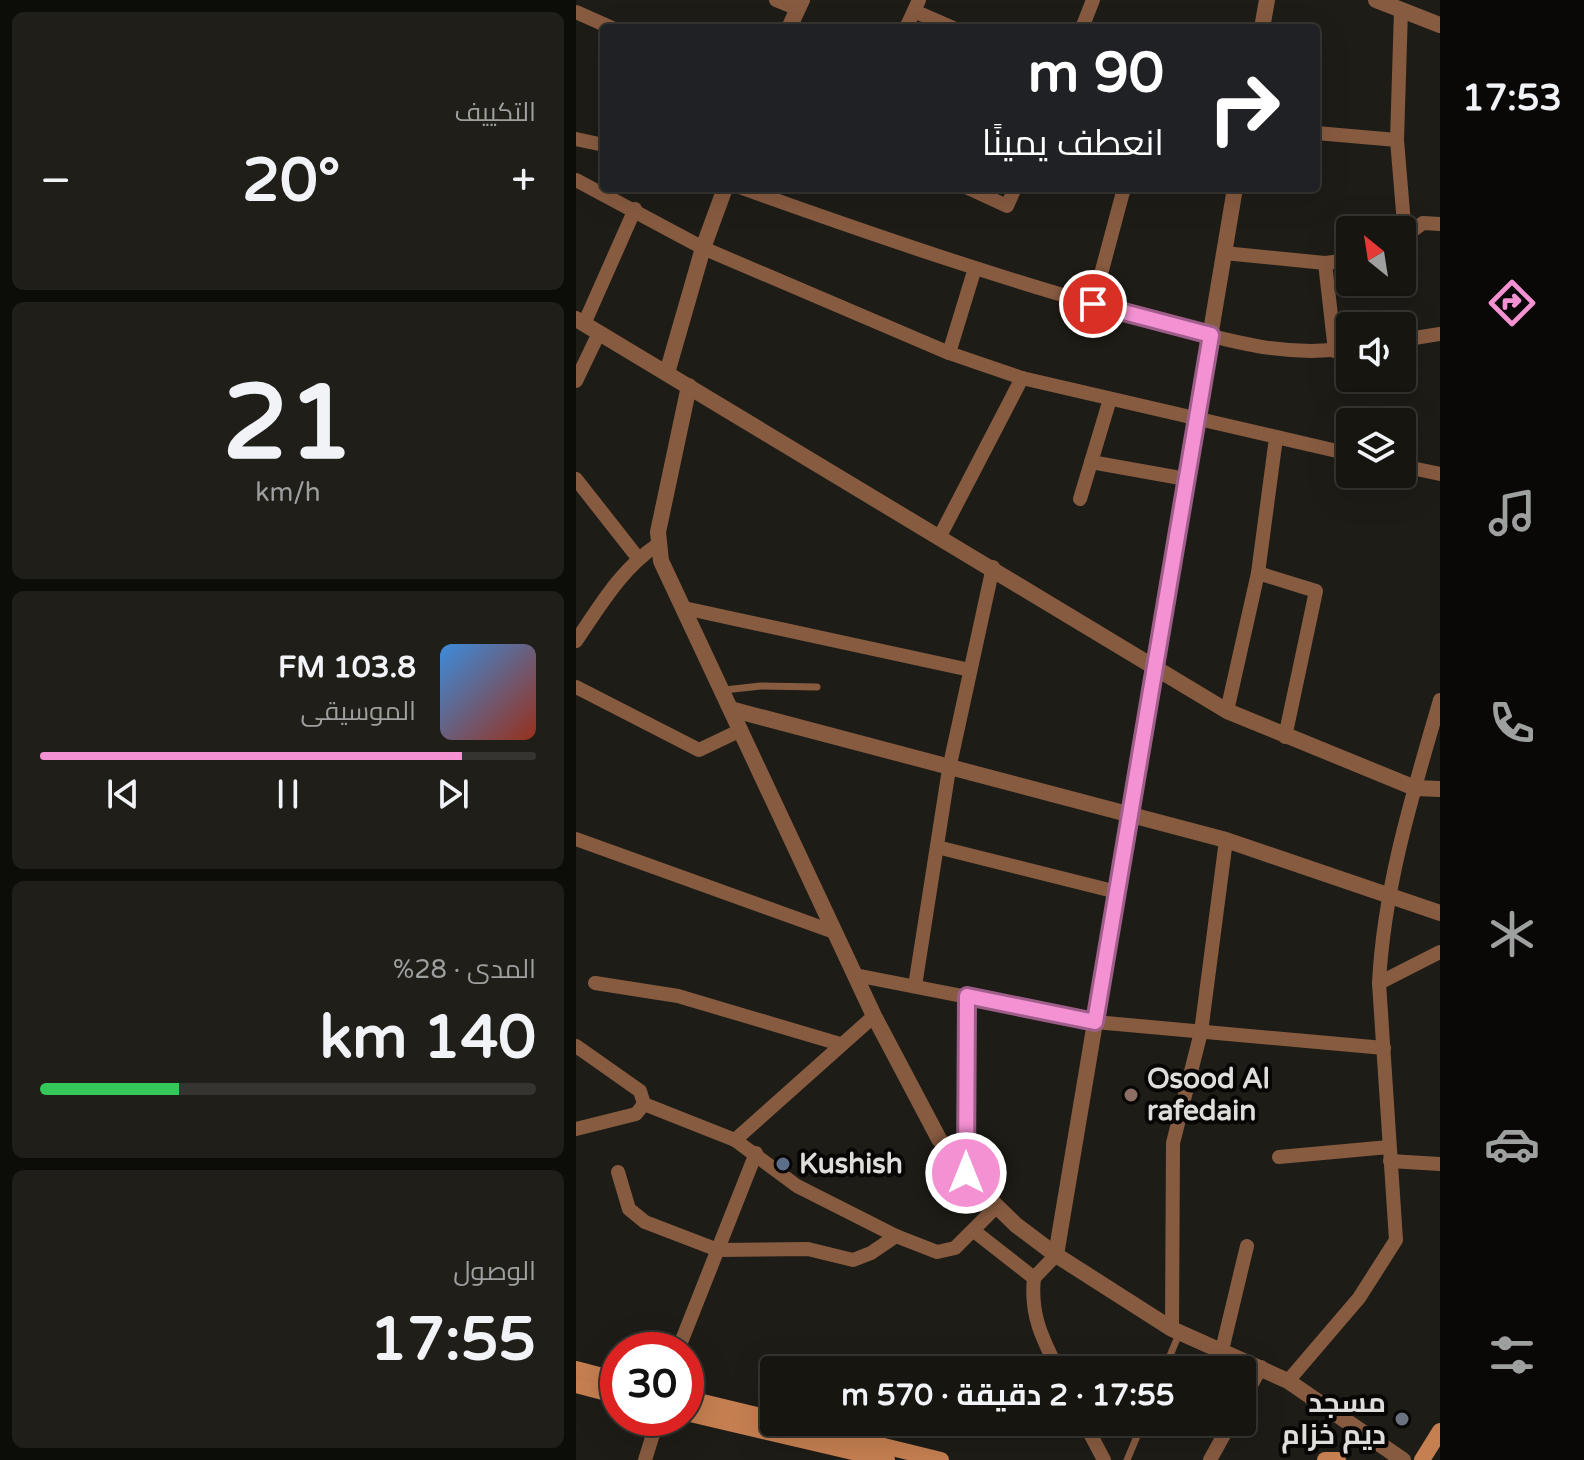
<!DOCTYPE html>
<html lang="ar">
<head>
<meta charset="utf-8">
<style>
	:root { --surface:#161510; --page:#1f1e19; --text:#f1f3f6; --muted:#9e9f9f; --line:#353430; --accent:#f491d3 }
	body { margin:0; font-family:"Varela Round",Cairo,sans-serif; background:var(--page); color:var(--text); direction:rtl; height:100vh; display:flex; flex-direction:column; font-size:30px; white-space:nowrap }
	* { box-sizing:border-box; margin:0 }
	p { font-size:26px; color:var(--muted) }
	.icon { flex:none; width:44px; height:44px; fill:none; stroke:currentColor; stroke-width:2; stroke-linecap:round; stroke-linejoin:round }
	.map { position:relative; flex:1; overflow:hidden; direction:ltr }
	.sheet { display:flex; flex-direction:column; gap:12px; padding:12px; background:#0c0c09; width:576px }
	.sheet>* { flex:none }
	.top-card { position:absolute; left:24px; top:24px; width:720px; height:168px; border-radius:8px; box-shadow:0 8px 32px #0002,0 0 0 2px var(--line); direction:rtl; background:#202124; color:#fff; overflow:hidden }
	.needle { width:52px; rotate:330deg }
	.buttons { position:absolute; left:760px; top:216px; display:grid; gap:16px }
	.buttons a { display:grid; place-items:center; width:80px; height:80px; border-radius:8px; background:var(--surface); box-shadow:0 8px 32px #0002,0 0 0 2px var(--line); font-size:40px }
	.speed { position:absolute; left:24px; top:1332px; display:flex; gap:16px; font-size:40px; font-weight:700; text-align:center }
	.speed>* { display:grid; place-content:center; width:104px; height:104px; border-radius:50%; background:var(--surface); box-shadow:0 8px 32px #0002,0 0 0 2px var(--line); line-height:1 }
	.speed .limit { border:12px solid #d22; background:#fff; color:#111 }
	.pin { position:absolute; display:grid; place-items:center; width:68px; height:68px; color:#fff; margin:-34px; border:4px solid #fff; border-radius:50%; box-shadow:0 2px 8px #0007 }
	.me { position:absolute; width:88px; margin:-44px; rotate:0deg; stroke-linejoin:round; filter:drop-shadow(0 0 6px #0008) }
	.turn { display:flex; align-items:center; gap:28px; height:168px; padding:0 24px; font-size:36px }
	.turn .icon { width:104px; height:104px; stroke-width:2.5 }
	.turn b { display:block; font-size:56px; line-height:68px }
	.big { font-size:60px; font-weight:700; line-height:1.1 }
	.sheet .widget { flex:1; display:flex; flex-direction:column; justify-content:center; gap:12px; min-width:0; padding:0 28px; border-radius:12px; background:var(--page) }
	.sheet .dial { align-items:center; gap:0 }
	.dial b { font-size:104px; line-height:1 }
	.song { display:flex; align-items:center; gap:24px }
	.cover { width:96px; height:96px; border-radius:12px; background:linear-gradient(135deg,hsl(210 70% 55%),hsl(10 70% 35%)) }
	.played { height:8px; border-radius:4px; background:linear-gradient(90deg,var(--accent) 85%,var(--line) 85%) }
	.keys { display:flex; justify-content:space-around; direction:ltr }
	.heat { display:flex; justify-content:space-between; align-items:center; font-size:44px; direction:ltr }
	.charge { height:12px; border-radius:6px; background:linear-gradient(90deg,#34c759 28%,var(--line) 0) }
	.trip { position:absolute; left:184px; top:1356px; width:496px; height:80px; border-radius:8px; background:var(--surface); box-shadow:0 8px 32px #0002,0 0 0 2px var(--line); font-weight:700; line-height:80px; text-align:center; direction:rtl }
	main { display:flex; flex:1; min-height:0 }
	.dock { display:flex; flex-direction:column; width:144px; justify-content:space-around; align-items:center; background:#090806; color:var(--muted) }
	.dock .icon { width:56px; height:56px }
	.dock .active { color:var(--accent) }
	.dock b { font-size:36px; color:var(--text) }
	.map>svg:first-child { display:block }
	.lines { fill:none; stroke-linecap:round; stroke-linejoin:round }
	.service { stroke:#875b40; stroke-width:7 }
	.minor { stroke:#875b40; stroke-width:14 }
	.tertiary { stroke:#875b40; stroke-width:16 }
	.secondary { stroke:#c67f51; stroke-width:16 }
	.route-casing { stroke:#9f5e89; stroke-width:20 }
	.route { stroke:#f491d3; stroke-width:14 }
	.education-dot { fill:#8d6e63; stroke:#070605; stroke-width:3 }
	.service-dot { fill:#5c6f8a; stroke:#070605; stroke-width:3 }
	.worship-dot { fill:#6b7280; stroke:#070605; stroke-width:3 }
	.labels { text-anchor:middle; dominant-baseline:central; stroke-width:8; stroke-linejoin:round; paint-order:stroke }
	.poi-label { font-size:28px; font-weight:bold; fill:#deddd9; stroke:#070605; text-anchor:start }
</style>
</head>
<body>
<main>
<nav class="dock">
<b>17:53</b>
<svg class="icon active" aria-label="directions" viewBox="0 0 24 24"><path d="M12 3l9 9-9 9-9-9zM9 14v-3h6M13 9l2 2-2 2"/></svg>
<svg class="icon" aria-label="music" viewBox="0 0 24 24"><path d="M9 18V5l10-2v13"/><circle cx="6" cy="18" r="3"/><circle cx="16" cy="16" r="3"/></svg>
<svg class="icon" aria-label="phone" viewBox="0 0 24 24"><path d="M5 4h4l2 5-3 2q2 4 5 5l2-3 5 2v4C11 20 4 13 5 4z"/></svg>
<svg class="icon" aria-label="climate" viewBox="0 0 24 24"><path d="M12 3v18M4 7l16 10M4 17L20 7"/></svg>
<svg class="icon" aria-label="car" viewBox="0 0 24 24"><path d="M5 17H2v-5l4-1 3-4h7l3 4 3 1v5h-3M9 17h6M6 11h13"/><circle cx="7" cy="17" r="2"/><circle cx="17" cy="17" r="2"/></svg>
<svg class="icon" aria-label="filters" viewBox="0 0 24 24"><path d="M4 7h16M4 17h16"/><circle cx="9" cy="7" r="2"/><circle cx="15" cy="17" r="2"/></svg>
</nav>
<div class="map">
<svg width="864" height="1460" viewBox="0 0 864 1460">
	<rect width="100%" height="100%" fill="#1e1c16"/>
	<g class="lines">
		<g class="service">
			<path d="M148,690L185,686L241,687"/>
			<path d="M588,1370L603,1334"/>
			<path d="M551,1460L567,1422"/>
		</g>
		<g class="minor">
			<path d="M200,0L222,9"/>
			<path d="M825,10L821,140L829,236"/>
			<path d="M338,11L377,28"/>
			<path d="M0,12L36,28"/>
			<path d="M330,28L343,0"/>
			<path d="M506,28L517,0"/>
			<path d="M740,133L821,140"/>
			<path d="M0,139L28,145"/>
			<path d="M0,180L127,248L373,353L446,378L774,454"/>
			<path d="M166,188C300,236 434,282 571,319C640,337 703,359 774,348"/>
			<path d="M392,188L431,206L439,188"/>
			<path d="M826,238L847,223L864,224"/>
			<path d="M648,253L749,263L774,260"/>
			<path d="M749,263L759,351"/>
			<path d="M517,304L548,188"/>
			<path d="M8,324L59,209"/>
			<path d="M826,340L864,334"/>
			<path d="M373,353L399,268"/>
			<path d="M0,381L23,333"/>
			<path d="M515,462L610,479"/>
			<path d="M826,466L864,474"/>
			<path d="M0,479L62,558"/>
			<path d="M504,499L534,399"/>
			<path d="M364,536L446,378"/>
			<path d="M682,573L740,591L709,737"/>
			<path d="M108,608L394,670"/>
			<path d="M0,641C24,606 45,569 81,545"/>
			<path d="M0,687L123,750L165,730"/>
			<path d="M651,711L682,573L700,438"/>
			<path d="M0,839L258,932"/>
			<path d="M361,847L541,892"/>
			<path d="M279,975L519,1022L808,1048"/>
			<path d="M19,983L102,996L264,1044"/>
			<path d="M803,983L864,952"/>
			<path d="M339,986L373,769L417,567"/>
			<path d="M0,1046L64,1091L68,1104L159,1140L221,1186L320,1236L361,1252L379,1248L421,1206"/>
			<path d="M0,1129L60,1114L68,1104"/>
			<path d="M159,1140L298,1016"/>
			<path d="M703,1157L813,1147"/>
			<path d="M814,1161L864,1164"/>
			<path d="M42,1172L53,1209L69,1222L142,1250L232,1249L277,1260L295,1253L320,1236"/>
			<path d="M390,1173L391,996"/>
			<path d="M398,1231L458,1278C454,1314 466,1338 482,1370"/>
			<path d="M458,1278L480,1255"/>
			<path d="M596,1329L597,1143L625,1032L650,840"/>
			<path d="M102,1350L180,1153"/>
			<path d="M646,1350L671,1246"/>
			<path d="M712,1381L783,1298L820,1240L803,983C808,886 837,793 864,700"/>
			<path d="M666,1402L685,1367"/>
			<path d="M508,1422L528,1460"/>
			<path d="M69,1460L82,1418"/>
			<path d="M634,1460L655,1422"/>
		</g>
		<g class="tertiary">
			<path d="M800,0L864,25"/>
			<path d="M213,28L226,0"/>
			<path d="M686,28L691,0"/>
			<path d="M0,319L651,711L839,788L864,789"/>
			<path d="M91,373L127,248L149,188"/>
			<path d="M113,386L82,532L85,561L298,1016L363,1139L402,1188L440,1225L480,1255L596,1329L712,1381L827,1460"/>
			<path d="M158,710L650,840L864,913"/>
			<path d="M480,1255L659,188"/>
		</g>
		<g class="secondary">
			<path d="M0,1369L42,1380"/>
			<path d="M0,1385L42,1396"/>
			<path d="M110,1398L198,1419"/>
			<path d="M110,1413L311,1460"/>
			<path d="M210,1422L365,1460"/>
			<path d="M749,1460H762"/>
			<path d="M846,1460L864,1431"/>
		</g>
	</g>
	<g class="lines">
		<defs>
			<path id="route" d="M390,1173L391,996L519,1022L635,335L517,304"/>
		</defs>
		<use href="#route" class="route-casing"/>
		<use href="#route" class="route"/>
	</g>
	<circle class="education-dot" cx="555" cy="1095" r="8"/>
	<circle class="service-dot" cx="207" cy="1164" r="8"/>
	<circle class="worship-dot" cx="826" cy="1419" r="8"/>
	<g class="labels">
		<g class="poi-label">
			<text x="571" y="1079">Osood Al<tspan x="571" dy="32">rafedain</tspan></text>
			<text x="223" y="1164">Kushish</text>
			<text x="810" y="1403" text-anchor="end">مسجد<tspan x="810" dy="32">ديم خزام</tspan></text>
		</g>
	</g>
</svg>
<div class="buttons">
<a><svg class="needle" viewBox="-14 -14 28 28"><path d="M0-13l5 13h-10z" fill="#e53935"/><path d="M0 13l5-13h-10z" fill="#9e9f9f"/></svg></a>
<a><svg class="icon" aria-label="sound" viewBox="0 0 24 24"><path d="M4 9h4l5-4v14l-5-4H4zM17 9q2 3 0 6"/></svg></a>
<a><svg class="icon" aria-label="layers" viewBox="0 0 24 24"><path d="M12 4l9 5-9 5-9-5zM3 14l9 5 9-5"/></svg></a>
</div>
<div class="speed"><div class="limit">30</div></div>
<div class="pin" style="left:517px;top:304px;background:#d93025"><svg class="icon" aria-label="arrive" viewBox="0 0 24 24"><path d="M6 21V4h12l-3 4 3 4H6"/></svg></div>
<svg class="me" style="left:390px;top:1173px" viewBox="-20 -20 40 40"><circle r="17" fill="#f491d3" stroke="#fff" stroke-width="3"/><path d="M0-11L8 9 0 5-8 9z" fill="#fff"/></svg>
<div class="trip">17:55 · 2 دقيقة · 570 m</div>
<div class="top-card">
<div class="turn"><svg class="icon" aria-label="right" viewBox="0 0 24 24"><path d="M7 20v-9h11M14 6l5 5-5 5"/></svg><div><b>90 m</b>انعطف يمينًا</div></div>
</div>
</div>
<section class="sheet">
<div class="widget"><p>التكييف</p>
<div class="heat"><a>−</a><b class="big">20°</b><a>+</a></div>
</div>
<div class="widget dial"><b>21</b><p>km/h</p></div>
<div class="widget">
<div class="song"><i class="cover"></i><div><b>103.8 FM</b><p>الموسيقى</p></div></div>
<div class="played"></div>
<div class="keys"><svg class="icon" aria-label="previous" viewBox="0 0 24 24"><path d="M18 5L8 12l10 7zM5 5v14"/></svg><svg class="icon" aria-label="pause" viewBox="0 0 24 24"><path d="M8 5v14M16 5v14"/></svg><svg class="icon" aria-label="next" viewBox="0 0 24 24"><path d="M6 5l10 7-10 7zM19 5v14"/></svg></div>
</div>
<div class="widget"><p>المدى · 28%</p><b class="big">140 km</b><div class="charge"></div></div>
<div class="widget"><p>الوصول</p><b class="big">17:55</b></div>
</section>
</main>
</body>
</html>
